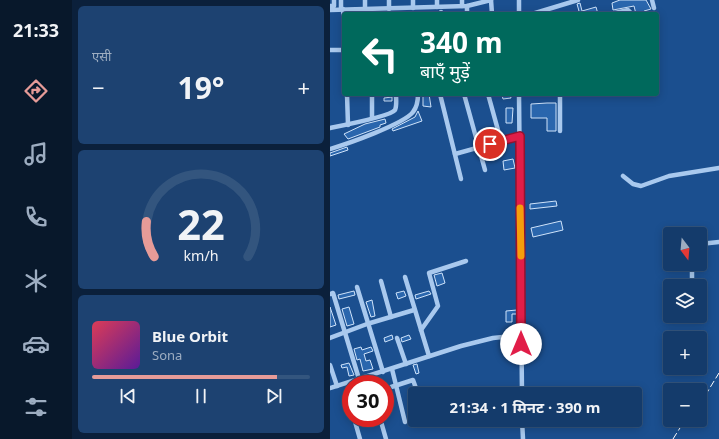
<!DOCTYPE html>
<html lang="hi">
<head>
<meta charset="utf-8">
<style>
	:root { --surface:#143b6b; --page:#1d4271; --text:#f1f3f6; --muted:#9dadc1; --line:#33557e; --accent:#e69b98 }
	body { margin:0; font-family:"Noto Sans","Noto Sans Devanagari",sans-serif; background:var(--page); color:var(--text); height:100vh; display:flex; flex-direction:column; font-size:15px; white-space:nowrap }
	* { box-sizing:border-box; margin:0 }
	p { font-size:13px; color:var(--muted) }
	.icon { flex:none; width:22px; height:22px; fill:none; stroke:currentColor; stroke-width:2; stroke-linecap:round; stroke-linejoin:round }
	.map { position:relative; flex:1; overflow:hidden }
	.panel { display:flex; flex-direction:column; gap:6px; padding:6px; background:#0b203b; width:258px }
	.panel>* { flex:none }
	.guide { position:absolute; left:12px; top:12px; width:317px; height:84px; border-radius:4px; box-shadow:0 2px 10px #0003,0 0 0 1px var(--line); background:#00695c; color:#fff; overflow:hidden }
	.needle { width:26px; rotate:164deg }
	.tools { position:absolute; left:333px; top:227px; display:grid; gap:8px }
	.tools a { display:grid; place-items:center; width:44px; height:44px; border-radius:4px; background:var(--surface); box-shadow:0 2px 10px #0003,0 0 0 1px var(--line); font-size:20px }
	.speed { position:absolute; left:12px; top:375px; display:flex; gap:8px; font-size:20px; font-weight:700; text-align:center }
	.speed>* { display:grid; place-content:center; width:52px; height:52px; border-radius:50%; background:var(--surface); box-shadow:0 2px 10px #0003,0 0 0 1px var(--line); line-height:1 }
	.speed .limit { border:6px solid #d22; background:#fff; color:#111 }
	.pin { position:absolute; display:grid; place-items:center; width:34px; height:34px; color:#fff; margin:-17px; border:2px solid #fff; border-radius:50%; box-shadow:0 1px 4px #0007 }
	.me { position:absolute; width:44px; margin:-22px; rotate:0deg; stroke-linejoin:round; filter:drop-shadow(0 0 3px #0008) }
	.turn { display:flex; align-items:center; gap:14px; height:84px; padding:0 12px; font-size:18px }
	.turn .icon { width:52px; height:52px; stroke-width:2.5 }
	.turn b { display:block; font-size:28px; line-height:34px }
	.big { font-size:30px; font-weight:700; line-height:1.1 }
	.panel .card { flex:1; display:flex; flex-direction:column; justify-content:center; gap:6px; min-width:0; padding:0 14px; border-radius:6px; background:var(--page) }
	.panel .dial { align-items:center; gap:0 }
	.dial svg { height:104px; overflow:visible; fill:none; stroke:var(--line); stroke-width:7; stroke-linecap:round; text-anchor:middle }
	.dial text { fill:var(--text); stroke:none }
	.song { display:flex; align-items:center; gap:12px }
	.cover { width:48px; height:48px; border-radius:6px; background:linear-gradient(135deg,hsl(350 70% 55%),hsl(270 70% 35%)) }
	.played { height:4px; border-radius:2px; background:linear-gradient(90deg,var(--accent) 85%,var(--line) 85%) }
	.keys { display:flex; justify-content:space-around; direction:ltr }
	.heat { display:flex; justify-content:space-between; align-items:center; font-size:22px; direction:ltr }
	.trip { position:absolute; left:78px; top:387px; width:234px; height:40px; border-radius:4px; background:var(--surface); box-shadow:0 2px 10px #0003,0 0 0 1px var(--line); font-weight:700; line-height:40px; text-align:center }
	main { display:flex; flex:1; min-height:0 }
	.menu { display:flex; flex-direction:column; width:72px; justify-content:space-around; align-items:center; background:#08182b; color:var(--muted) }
	.menu .icon { width:28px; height:28px }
	.menu .on { color:var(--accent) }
	.menu b { font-size:18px; color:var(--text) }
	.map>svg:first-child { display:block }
	.building { fill:#2a66ad; stroke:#cfe3fa }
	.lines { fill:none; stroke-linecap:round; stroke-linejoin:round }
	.minor { stroke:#a9c9ee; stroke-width:4.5 }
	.rail { stroke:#fff; stroke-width:1; stroke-dasharray:7 3; stroke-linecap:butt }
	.route-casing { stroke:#92132f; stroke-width:10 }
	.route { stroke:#e11d48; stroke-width:7 }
	.slow { stroke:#f59e0b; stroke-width:7 }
</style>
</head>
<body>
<main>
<nav class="menu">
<b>21:33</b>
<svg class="icon on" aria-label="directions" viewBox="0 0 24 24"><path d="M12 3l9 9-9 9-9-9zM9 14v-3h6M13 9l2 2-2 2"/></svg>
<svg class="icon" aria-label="music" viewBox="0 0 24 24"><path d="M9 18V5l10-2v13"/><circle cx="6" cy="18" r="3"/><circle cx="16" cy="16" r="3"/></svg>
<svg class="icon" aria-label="phone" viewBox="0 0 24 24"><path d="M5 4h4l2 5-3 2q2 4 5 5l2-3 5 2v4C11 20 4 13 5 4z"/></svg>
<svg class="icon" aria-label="climate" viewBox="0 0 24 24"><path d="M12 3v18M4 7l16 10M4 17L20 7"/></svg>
<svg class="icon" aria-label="car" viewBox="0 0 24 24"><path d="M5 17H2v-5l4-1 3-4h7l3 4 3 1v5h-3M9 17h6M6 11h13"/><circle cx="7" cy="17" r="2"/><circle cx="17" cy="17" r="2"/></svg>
<svg class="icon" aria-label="filters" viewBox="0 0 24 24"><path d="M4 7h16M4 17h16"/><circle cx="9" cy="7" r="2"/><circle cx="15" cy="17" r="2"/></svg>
</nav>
<section class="panel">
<div class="card"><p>एसी</p>
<div class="heat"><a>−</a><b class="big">19°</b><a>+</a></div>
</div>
<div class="card dial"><svg viewBox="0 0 100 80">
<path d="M14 69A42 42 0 1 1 86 69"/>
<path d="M14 69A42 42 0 0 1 8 42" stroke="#e69b98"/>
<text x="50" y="56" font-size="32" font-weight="700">22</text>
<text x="50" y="72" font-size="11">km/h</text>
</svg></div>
<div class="card">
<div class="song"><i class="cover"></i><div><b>Blue Orbit</b><p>Sona</p></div></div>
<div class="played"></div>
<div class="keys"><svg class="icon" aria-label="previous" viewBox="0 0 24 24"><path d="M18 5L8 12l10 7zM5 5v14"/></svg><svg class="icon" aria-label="pause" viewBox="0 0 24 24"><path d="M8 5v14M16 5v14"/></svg><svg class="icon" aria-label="next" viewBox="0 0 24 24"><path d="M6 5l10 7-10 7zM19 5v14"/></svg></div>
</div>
</section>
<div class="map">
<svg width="389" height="439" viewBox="0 0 389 439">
	<rect width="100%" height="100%" fill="#1b4f8f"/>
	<g class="building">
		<path d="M290,0H316L321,9L314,11L315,14H306L304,6L283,10L282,3Z"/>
		<path d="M250,3L252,11L266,7L268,14H243L249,11L247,4Z"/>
		<path d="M93,94H99L101,107L93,106Z"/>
		<path d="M180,94L181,98L173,99L172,95Z"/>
		<path d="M62,97V101H54V98Z"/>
		<path d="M217,103H226V131H217V118H201V104Z"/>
		<path d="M176,108H183L182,123H176Z"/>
		<path d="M88,111L92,121L63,131L62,129L85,117Z"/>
		<path d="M55,119L56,123L50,125V127L18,139L14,134L35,124Z"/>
		<path d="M17,147L18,150L0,156V153Z"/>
		<path d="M183,159L185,168L174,170L173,161Z"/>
		<path d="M226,201L227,206L200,209V204Z"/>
		<path d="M231,221L233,230L203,237L201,228Z"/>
		<path d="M112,273L115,283L107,286L104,275Z"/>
		<path d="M24,291L25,295L9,299L8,295Z"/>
		<path d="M74,291L76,296L68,299L66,293Z"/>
		<path d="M99,291L101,294L86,299L85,295Z"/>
		<path d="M42,300L45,316L41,317L36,302Z"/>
		<path d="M0,307L6,325L0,327Z"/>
		<path d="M19,307L24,324L17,326L12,309Z"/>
		<path d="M187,310V314H182V322H176V311Z"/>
		<path d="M62,335L63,339L55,342L54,338Z"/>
		<path d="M79,335L81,339L72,342L71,338Z"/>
		<path d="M31,347L32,350L41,347L43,351L34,354L36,361L40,360L43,369L33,371L30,359L27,360L24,349Z"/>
		<path d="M19,363L24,375L19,376L17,367L12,368L11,365Z"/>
		<path d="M87,364L89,373L86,374L83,365Z"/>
	</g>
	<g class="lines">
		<g class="minor">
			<path d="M11,0V9"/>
			<path d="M35,0V9"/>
			<path d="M59,0V9"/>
			<path d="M83,0V8"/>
			<path d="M107,0V7"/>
			<path d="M132,0V6"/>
			<path d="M161,0L162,14"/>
			<path d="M322,0L324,8"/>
			<path d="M0,6H4V0"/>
			<path d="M137,6V14"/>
			<path d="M13,9L14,25"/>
			<path d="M0,10L137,6L161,0"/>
			<path d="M111,12V14"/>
			<path d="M189,14V0"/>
			<path d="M202,14L248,0"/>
			<path d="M281,14L298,10L302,14"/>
			<path d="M0,50H14"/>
			<path d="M17,94L18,125"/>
			<path d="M42,94V118"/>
			<path d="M110,94L131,179"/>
			<path d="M134,94L155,170"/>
			<path d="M158,94L171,141"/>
			<path d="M189,94L192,394"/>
			<path d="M230,94V131"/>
			<path d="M0,128C10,126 61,116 65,110C67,106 66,99 66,94"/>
			<path d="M0,149C17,144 74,124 83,112C87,107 88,100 88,94"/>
			<path d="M125,154L190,136"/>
			<path d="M293,176L303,184L311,186L339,176L389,168"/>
			<path d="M370,244L389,242"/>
			<path d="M75,277L99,356"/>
			<path d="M362,278V264"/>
			<path d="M51,281L61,317"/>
			<path d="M27,287L53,372"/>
			<path d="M0,294L3,293L29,379"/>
			<path d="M91,330L108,306L99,273L136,261"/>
			<path d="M0,338L37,324L84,310"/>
			<path d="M67,338L76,364"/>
			<path d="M0,365L7,386"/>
			<path d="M62,369L75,422"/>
			<path d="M0,388L131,346L163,338L191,335"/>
			<path d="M55,389L83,380L87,391"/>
			<path d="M21,400L19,401L21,409"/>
			<path d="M24,418L30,439"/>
			<path d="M50,418L56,439"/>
			<path d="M192,420L193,439"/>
		</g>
		<g class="rail">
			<path d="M370,404L389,373"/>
			<path d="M343,439L355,420"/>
		</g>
	</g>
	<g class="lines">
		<defs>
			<path id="route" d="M160,144L190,136L191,344"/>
		</defs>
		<use href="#route" class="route-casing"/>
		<use href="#route" class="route"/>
		<path class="slow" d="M190,208L191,256"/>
	</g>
</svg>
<div class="tools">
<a><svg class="needle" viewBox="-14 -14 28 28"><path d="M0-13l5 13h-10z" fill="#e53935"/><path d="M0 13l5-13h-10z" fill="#9dadc1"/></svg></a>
<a><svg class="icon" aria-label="layers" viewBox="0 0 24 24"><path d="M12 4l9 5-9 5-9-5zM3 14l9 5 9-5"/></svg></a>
<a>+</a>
<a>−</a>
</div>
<div class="speed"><div class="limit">30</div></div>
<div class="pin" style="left:160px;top:144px;background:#d93025"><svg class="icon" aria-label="arrive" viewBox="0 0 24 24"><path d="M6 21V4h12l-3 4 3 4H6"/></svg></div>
<svg class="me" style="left:191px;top:344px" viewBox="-20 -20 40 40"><circle r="19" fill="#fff"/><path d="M0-13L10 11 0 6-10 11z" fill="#e11d48"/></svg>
<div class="trip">21:34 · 1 मिनट · 390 m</div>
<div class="guide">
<div class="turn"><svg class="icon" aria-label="left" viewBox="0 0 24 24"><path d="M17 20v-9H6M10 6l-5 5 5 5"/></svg><div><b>340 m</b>बाएँ मुड़ें</div></div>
</div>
</div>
</main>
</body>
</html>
